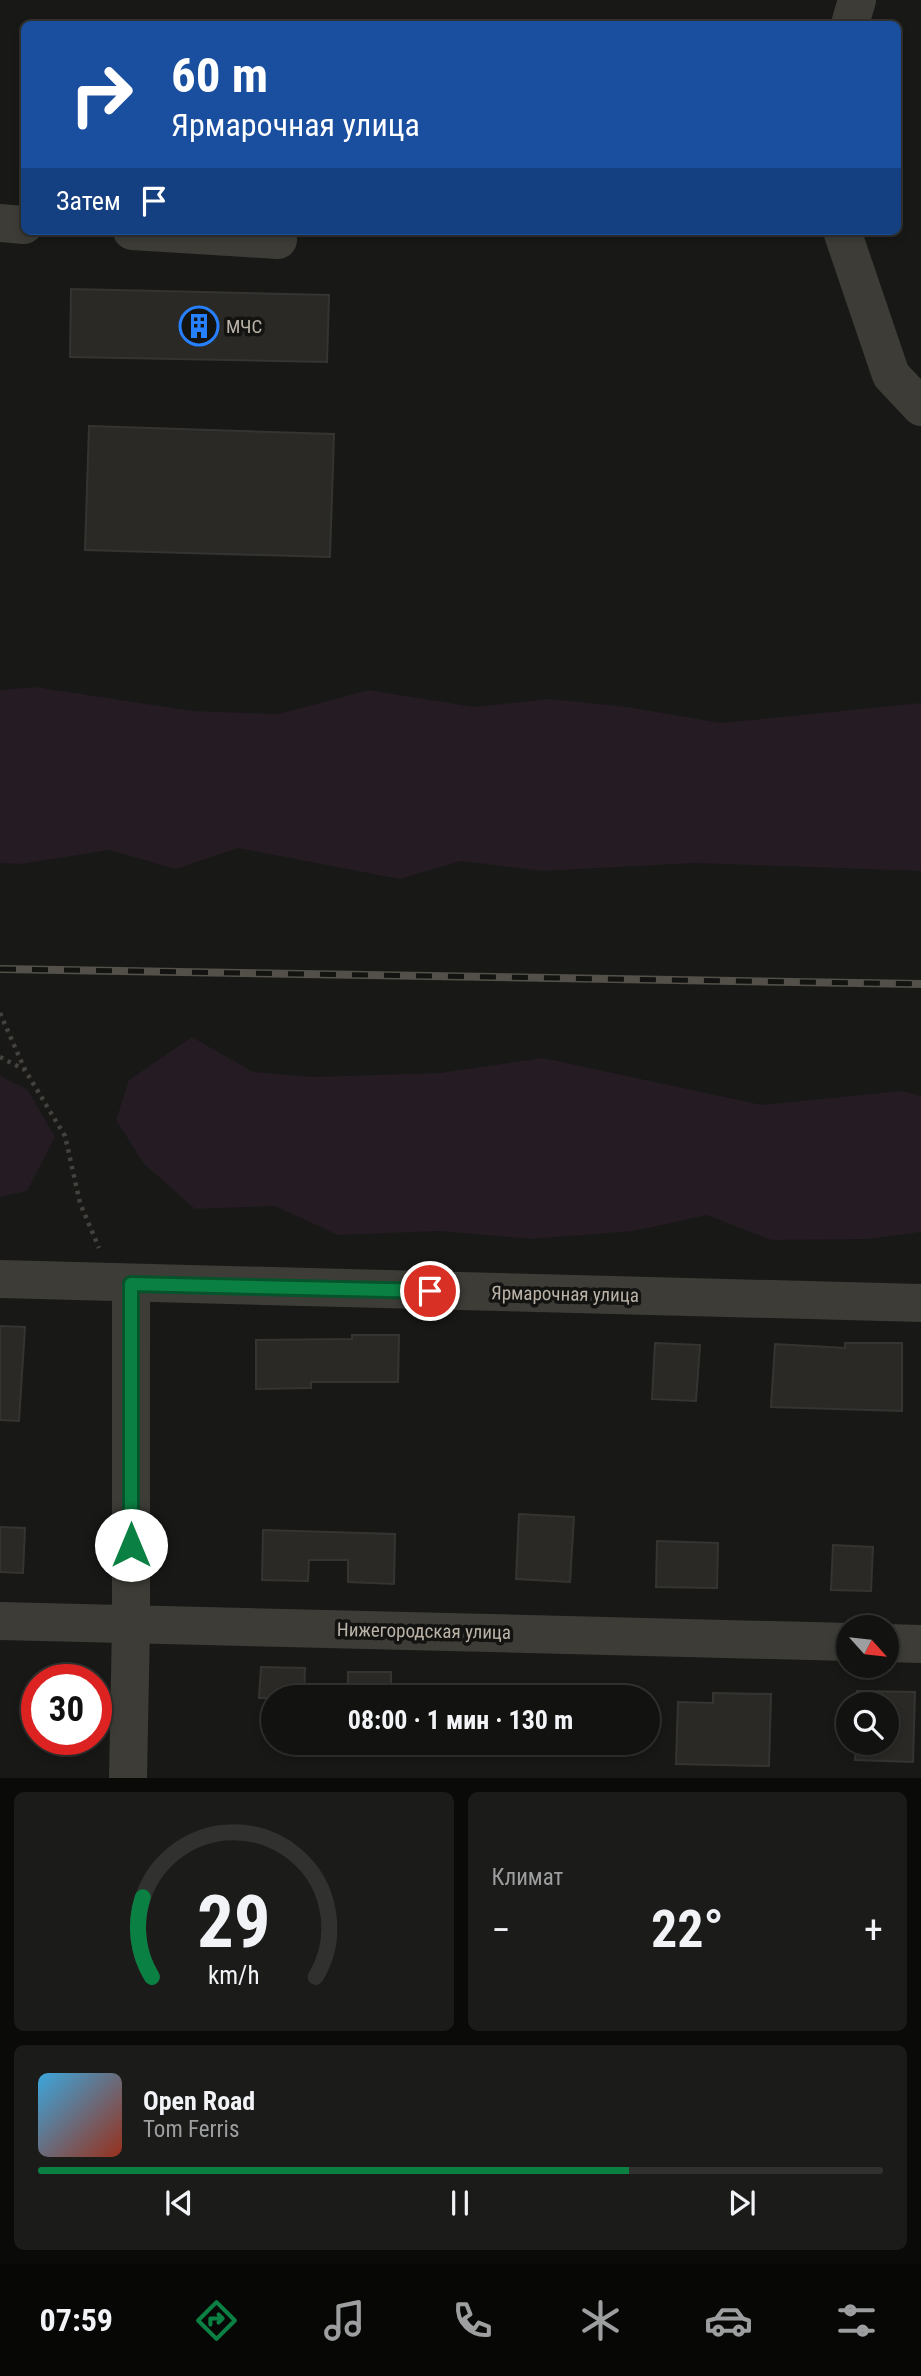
<!DOCTYPE html>
<html lang="ru">
<head>
<meta charset="utf-8">
<style>
	:root { --surface:#121210; --page:#1b1b19; --text:#f1f3f6; --muted:#9c9e9f; --line:#313230; --accent:#0b8043 }
	body { margin:0; font-family:"Roboto Condensed",sans-serif; background:var(--page); color:var(--text); height:100vh; display:flex; flex-direction:column; font-size:26px; white-space:nowrap }
	* { box-sizing:border-box; margin:0 }
	p { font-size:23px; color:var(--muted) }
	.icon { flex:none; width:38px; height:38px; fill:none; stroke:currentColor; stroke-width:2; stroke-linecap:round; stroke-linejoin:round }
	.map { position:relative; height:1778px; overflow:hidden }
	.drawer { display:flex; flex-direction:column; gap:14px; padding:14px; background:#0a0a09; flex:1 }
	.drawer>* { flex:none }
	.hud { position:absolute; left:21px; top:21px; width:880px; height:214px; border-radius:10px; box-shadow:0 4px 10px #0003,0 0 0 2px var(--line); background:#1a4fa0; color:#fff; overflow:hidden }
	.needle { width:46px; rotate:117deg }
	.fabs { position:absolute; left:836px; top:1615px; display:grid; gap:14px }
	.fabs a { display:grid; place-items:center; width:63px; height:63px; border-radius:50%; background:var(--surface); box-shadow:0 4px 10px #0003,0 0 0 2px var(--line); font-size:35px }
	.speed { position:absolute; left:21px; top:1664px; display:flex; gap:14px; font-size:35px; font-weight:700; text-align:center }
	.speed>* { display:grid; place-content:center; width:91px; height:91px; border-radius:50%; background:var(--surface); box-shadow:0 4px 10px #0003,0 0 0 2px var(--line); line-height:1 }
	.speed .limit { border:10px solid #d22; background:#fff; color:#111 }
	.pin { position:absolute; display:grid; place-items:center; width:60px; height:60px; color:#fff; margin:-30px; border:4px solid #fff; border-radius:50%; box-shadow:0 2px 7px #0007 }
	.me { position:absolute; width:77px; margin:-38px; rotate:0deg; stroke-linejoin:round; filter:drop-shadow(0 0 5px #0008) }
	.turn { display:flex; align-items:center; gap:24px; height:147px; padding:0 35px; font-size:32px }
	.turn .icon { width:91px; height:91px; stroke-width:2.5 }
	.turn b { display:block; font-size:49px; line-height:60px }
	.then { display:flex; align-items:center; height:66px; padding:0 35px; background:#0003; gap:14px; font-size:26px }
	.big { font-size:52px; font-weight:700; line-height:1.1 }
	.drawer .tile { flex:1; display:flex; flex-direction:column; justify-content:center; gap:10px; min-width:0; padding:0 24px; border-radius:10px; background:var(--page) }
	.drawer .dial { align-items:center; gap:0 }
	.dial svg { height:182px; overflow:visible; fill:none; stroke:var(--line); stroke-width:7; stroke-linecap:round; text-anchor:middle }
	.dial text { fill:var(--text); stroke:none }
	.song { display:flex; align-items:center; gap:21px }
	.cover { width:84px; height:84px; border-radius:10px; background:linear-gradient(135deg,hsl(200 70% 55%),hsl(10 70% 35%)) }
	.played { height:7px; border-radius:4px; background:linear-gradient(90deg,var(--accent) 70%,var(--line) 70%) }
	.keys { display:flex; justify-content:space-around; direction:ltr }
	.heat { display:flex; justify-content:space-between; align-items:center; font-size:38px; direction:ltr }
	.drawer .tiles { flex:1; display:grid; gap:14px; grid-template-columns:1fr 1fr }
	.tile:last-child { grid-column:span 2 }
	.trip { position:absolute; left:261px; top:1685px; width:399px; height:70px; border-radius:35px; background:var(--surface); box-shadow:0 4px 10px #0003,0 0 0 2px var(--line); font-weight:700; line-height:70px; text-align:center }
	.dock { display:flex; height:112px; justify-content:space-around; align-items:center; background:#070706; color:var(--muted) }
	.dock .icon { width:49px; height:49px }
	.dock .on { color:var(--accent) }
	.dock b { font-size:32px; color:var(--text) }
	.map>svg:first-child { display:block }
	.green { fill:#241b23 }
	.building { fill:#2a2926; stroke:#353430; stroke-width:2 }
	.lines { fill:none; stroke-linecap:round; stroke-linejoin:round }
	.path { stroke:#45423d; stroke-width:4.5; stroke-dasharray:3.5 5; stroke-linecap:butt }
	.minor { stroke:#3e3c37; stroke-width:38 }
	.rail-casing { stroke:#535049; stroke-width:8 }
	.rail { stroke:#131311; stroke-width:5; stroke-dasharray:16; stroke-linecap:butt }
	.route-casing { stroke:#07532c; stroke-width:18 }
	.route { stroke:#0b8043; stroke-width:12 }
	.labels { text-anchor:middle; dominant-baseline:central; stroke-width:7; stroke-linejoin:round; paint-order:stroke }
	.poi-label { font-size:19px; fill:#bab2a7; stroke:#131311; text-anchor:start }
	.street-label { font-size:19px; fill:#bab2a7; stroke:#131311 }
</style>
</head>
<body>
<div class="map">
<svg width="921" height="1778" viewBox="0 0 921 1778">
	<rect width="100%" height="100%" fill="#181816"/>
	<g class="green">
		<path d="M35,687L193,711L279,714L368,690L474,707L550,699L627,707L721,723L921,703V871L695,863L543,871L461,861L399,879L238,848L176,869L109,850L21,864L0,863V690Z"/>
		<path d="M192,1037L253,1072L312,1077L440,1073L543,1058L762,1105L901,1091L921,1096V1232L868,1239L771,1240L707,1215L634,1231L531,1239L441,1231L338,1235L275,1206L195,1209L144,1164L116,1120L129,1080Z"/>
		<path d="M0,1076L27,1089L55,1137L27,1191L0,1197Z"/>
	</g>
	<g class="building">
		<path d="M71,289L329,295L327,362L70,357Z"/>
		<path d="M89,426L334,434L330,557L85,550Z"/>
		<path d="M0,1326L25,1327L19,1421L0,1420Z"/>
		<path d="M352,1335H399L398,1382H311V1388L256,1389V1340L352,1339Z"/>
		<path d="M655,1343L700,1345L696,1401L652,1399Z"/>
		<path d="M845,1343H902V1411L771,1407L775,1344L845,1348Z"/>
		<path d="M519,1514L574,1517L570,1582L516,1579Z"/>
		<path d="M0,1527L25,1528L23,1573L0,1572Z"/>
		<path d="M263,1530L395,1534L394,1584L348,1582V1560H309L308,1581L262,1580Z"/>
		<path d="M657,1541L718,1543L717,1588L656,1587Z"/>
		<path d="M833,1545L873,1547L871,1591L831,1590Z"/>
		<path d="M261,1667L305,1668L304,1698H259Z"/>
		<rect x="348" y="1672" width="43" height="26"/>
		<path d="M857,1691L915,1692L913,1762L855,1760L856,1743H887V1704H857Z"/>
		<path d="M713,1693L771,1694L769,1766L676,1764L678,1702L713,1703Z"/>
	</g>
	<g class="lines">
		<g class="path">
			<path d="M0,1013L25,1070"/>
			<path d="M0,1057L25,1070L65,1136L80,1203L99,1248"/>
		</g>
		<g class="minor">
			<path d="M850,24L857,0"/>
			<path d="M0,223L24,225"/>
			<path d="M132,231L278,240"/>
			<path d="M842,231L891,375L921,407"/>
			<path d="M0,1279L921,1303"/>
			<path d="M0,1621L849,1642"/>
			<path d="M887,1643L921,1644"/>
			<path d="M128,1778L131,1624V1284"/>
		</g>
		<defs>
			<path id="rail" d="M0,969L921,984"/>
		</defs>
		<use href="#rail" class="rail-casing"/>
		<use href="#rail" class="rail"/>
	</g>
	<g class="lines">
		<defs>
			<path id="route" d="M131,1545V1284L430,1291"/>
		</defs>
		<use href="#route" class="route-casing"/>
		<use href="#route" class="route"/>
	</g>
	<defs>
		<symbol id="building-ring" viewBox="-11 -11 22 22"><circle r="9.5" fill="#131311" stroke="#2780ff" stroke-width="1.5"/><path d="M-4-6H4V6H1V3H-1V6H-4ZM-2.5-4.3h1.7v1.8h-1.7ZM.8-4.3h1.7v1.8H.8ZM-2.5-1h1.7V.8h-1.7ZM.8-1h1.7V.8H.8Z" fill="#2780ff"/></symbol>
	</defs>
	<g fill-rule="evenodd">
		<use href="#building-ring" x="177" y="304" width="44" height="44"/>
	</g>
	<g class="labels">
		<g class="poi-label">
			<text x="226" y="326">МЧС</text>
		</g>
		<g class="street-label">
			<text transform="translate(565 1294) rotate(1)">Ярмарочная улица</text>
			<text transform="translate(424 1631) rotate(1)">Нижегородская улица</text>
		</g>
	</g>
</svg>
<div class="fabs">
<a><svg class="needle" viewBox="-14 -14 28 28"><path d="M0-13l5 13h-10z" fill="#e53935"/><path d="M0 13l5-13h-10z" fill="#9c9e9f"/></svg></a>
<a><svg class="icon" aria-label="search" viewBox="0 0 24 24"><circle cx="10" cy="10" r="6"/><path d="M15 15l6 6"/></svg></a>
</div>
<div class="speed"><div class="limit">30</div></div>
<div class="pin" style="left:430px;top:1291px;background:#d93025"><svg class="icon" aria-label="arrive" viewBox="0 0 24 24"><path d="M6 21V4h12l-3 4 3 4H6"/></svg></div>
<svg class="me" style="left:131px;top:1545px" viewBox="-20 -20 40 40"><circle r="19" fill="#fff"/><path d="M0-13L10 11 0 6-10 11z" fill="#0b8043"/></svg>
<div class="trip">08:00 · 1 мин · 130 m</div>
<div class="hud">
<div class="turn"><svg class="icon" aria-label="right" viewBox="0 0 24 24"><path d="M7 20v-9h11M14 6l5 5-5 5"/></svg><div><b>60 m</b>Ярмарочная улица</div></div>
<div class="then">Затем<svg class="icon" aria-label="arrive" viewBox="0 0 24 24"><path d="M6 21V4h12l-3 4 3 4H6"/></svg></div>
</div>
</div>
<section class="drawer">
<div class="tiles">
<div class="tile dial"><svg viewBox="0 0 100 80">
<path d="M14 69A42 42 0 1 1 86 69"/>
<path d="M14 69A42 42 0 0 1 10 34" stroke="#0b8043"/>
<text x="50" y="56" font-size="32" font-weight="700">29</text>
<text x="50" y="72" font-size="11">km/h</text>
</svg></div>
<div class="tile"><p>Климат</p>
<div class="heat"><a>−</a><b class="big">22°</b><a>+</a></div>
</div>
<div class="tile">
<div class="song"><i class="cover"></i><div><b>Open Road</b><p>Tom Ferris</p></div></div>
<div class="played"></div>
<div class="keys"><svg class="icon" aria-label="previous" viewBox="0 0 24 24"><path d="M18 5L8 12l10 7zM5 5v14"/></svg><svg class="icon" aria-label="pause" viewBox="0 0 24 24"><path d="M8 5v14M16 5v14"/></svg><svg class="icon" aria-label="next" viewBox="0 0 24 24"><path d="M6 5l10 7-10 7zM19 5v14"/></svg></div>
</div>
</div>
</section>
<nav class="dock">
<b>07:59</b>
<svg class="icon on" aria-label="directions" viewBox="0 0 24 24"><path d="M12 3l9 9-9 9-9-9zM9 14v-3h6M13 9l2 2-2 2"/></svg>
<svg class="icon" aria-label="music" viewBox="0 0 24 24"><path d="M9 18V5l10-2v13"/><circle cx="6" cy="18" r="3"/><circle cx="16" cy="16" r="3"/></svg>
<svg class="icon" aria-label="phone" viewBox="0 0 24 24"><path d="M5 4h4l2 5-3 2q2 4 5 5l2-3 5 2v4C11 20 4 13 5 4z"/></svg>
<svg class="icon" aria-label="climate" viewBox="0 0 24 24"><path d="M12 3v18M4 7l16 10M4 17L20 7"/></svg>
<svg class="icon" aria-label="car" viewBox="0 0 24 24"><path d="M5 17H2v-5l4-1 3-4h7l3 4 3 1v5h-3M9 17h6M6 11h13"/><circle cx="7" cy="17" r="2"/><circle cx="17" cy="17" r="2"/></svg>
<svg class="icon" aria-label="filters" viewBox="0 0 24 24"><path d="M4 7h16M4 17h16"/><circle cx="9" cy="7" r="2"/><circle cx="15" cy="17" r="2"/></svg>
</nav>
</body>
</html>
